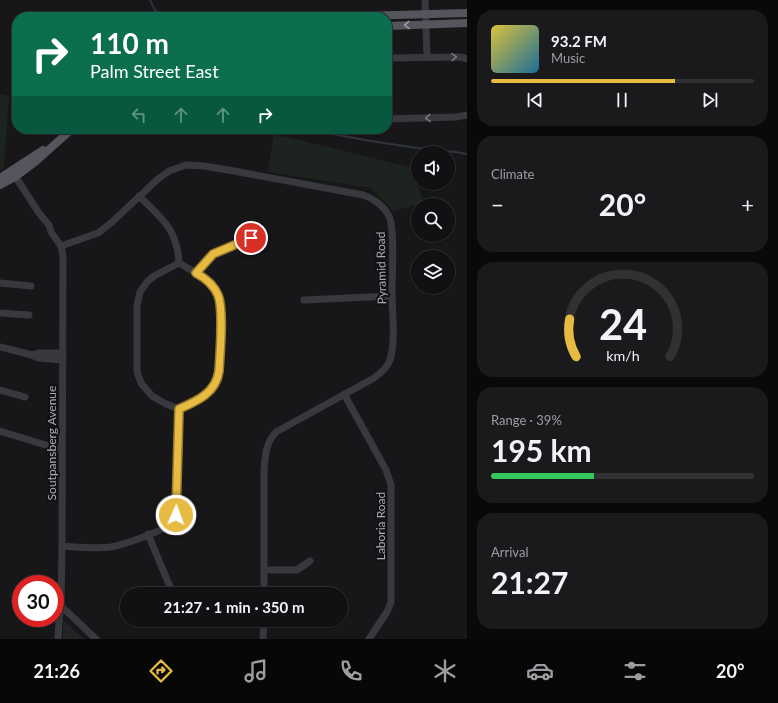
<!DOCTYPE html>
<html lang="en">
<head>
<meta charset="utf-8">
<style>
	:root { --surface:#111113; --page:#1a1a1c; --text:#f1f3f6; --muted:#9c9da0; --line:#303133; --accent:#e7ba41 }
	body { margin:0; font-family:Lato,sans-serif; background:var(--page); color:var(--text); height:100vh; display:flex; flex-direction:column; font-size:15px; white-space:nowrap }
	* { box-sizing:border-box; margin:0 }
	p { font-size:13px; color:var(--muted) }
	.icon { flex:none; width:22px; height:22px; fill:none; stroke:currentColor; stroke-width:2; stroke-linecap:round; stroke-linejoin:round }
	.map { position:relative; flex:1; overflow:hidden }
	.side { display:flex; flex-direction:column; gap:10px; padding:10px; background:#09090a; width:311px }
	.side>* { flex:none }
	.guide { position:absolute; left:12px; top:12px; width:380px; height:122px; border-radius:16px; box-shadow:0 1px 3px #0004,0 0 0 1px var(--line); background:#0b6e4f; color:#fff; overflow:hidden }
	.buttons { position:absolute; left:411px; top:146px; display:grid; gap:8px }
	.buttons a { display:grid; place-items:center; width:44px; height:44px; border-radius:50%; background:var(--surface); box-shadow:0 1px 3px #0004,0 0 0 1px var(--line); font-size:20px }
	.speed { position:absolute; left:12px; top:575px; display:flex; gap:8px; font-size:20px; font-weight:700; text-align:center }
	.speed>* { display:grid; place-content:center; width:52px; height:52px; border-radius:50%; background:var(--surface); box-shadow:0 1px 3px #0004,0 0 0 1px var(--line); line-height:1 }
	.speed .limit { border:6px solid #d22; background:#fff; color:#111 }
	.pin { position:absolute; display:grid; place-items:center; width:34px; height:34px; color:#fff; margin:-17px; border:2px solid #fff; border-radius:50%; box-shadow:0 1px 4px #0007 }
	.me { position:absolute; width:44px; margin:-22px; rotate:2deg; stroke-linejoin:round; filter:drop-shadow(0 0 3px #0008) }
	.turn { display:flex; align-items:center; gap:14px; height:84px; padding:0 12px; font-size:18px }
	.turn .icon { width:52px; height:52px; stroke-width:2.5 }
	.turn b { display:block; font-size:28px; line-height:34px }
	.lanes { display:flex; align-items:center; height:38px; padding:0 12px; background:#0003; justify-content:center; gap:20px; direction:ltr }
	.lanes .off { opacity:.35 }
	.big { font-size:30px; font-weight:700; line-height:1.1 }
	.side .tile { flex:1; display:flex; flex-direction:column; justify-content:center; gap:6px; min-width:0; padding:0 14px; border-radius:16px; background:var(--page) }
	.side .dial { align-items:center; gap:0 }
	.dial svg { height:104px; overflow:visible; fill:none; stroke:var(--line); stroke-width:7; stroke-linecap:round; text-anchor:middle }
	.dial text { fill:var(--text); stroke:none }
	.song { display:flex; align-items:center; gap:12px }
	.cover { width:48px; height:48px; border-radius:6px; background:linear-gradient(135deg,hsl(50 70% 55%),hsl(200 70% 35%)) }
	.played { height:4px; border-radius:2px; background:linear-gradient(90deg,var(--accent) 70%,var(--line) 70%) }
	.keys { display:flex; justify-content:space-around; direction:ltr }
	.heat { display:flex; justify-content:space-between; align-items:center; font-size:22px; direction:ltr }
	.charge { height:6px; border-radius:3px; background:linear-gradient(90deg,#34c759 39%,var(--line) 0) }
	.trip { position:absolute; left:120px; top:587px; width:228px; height:40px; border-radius:20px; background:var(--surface); box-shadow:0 1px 3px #0004,0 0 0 1px var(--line); font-weight:700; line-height:40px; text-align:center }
	.tabs { display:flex; height:64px; justify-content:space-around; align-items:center; background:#070708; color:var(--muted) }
	.tabs .icon { width:28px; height:28px }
	.tabs .current { color:var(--accent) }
	.tabs b { font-size:18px; color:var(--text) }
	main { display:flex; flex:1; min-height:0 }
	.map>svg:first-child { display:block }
	.built { fill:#232326 }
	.green { fill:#1d241f }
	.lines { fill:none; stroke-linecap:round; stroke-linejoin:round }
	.stream { stroke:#2e353c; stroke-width:2 }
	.minor { stroke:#38393e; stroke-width:7 }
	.major { stroke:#55565d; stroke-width:8 }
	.oneway { stroke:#999ca6 }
	.oneway2 { stroke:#777981 }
	.route-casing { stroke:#96792a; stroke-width:10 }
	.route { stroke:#e7ba41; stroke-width:7 }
	.labels { text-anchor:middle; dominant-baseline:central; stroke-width:4; stroke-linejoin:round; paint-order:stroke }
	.street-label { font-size:12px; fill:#aaadb8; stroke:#121214 }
</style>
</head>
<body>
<main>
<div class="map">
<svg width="467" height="639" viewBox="0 0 467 639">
	<rect width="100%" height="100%" fill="#171719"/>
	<path class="built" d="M63,620L84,639H63Z"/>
	<g class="green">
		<path d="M0,94L9,96L4,168L0,170Z"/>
		<path d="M274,134L414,168L423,203L393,211L371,188L268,172Z"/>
	</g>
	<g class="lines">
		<g class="stream">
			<path d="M150,0L155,10L164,17"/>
			<path d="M311,129C346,138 382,143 418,148C435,151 449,150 467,154"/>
		</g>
		<g class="minor">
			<path d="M425,0L427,57"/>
			<path d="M387,58L461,57L467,59"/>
			<path d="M387,119L456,117L467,115"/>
			<path d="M13,173L39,213L49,225L51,232L61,246L63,256L62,546L61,606L59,620L58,639"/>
			<path d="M139,196C162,219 177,228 179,263"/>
			<path d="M61,246L98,233L111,223L158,179L169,171L186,165L204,166L234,171L363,195C373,198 384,206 389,216C395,228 392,276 392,292C392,314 396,339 390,360C387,368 381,373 374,378L276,432C265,444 265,457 264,472V594"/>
			<path d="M179,263L154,276L147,282L140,292L137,305V372L141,383L152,396L166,404L179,409"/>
			<path d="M179,263L196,273L209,282L218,294L221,310L220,358L217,379L211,390L205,396L179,409"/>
			<path d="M196,273L213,254L251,238"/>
			<path d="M0,283L31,286"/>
			<path d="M304,300L392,296"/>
			<path d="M0,313L29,315"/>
			<path d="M0,347L32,355L38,358L63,360"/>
			<path d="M32,355L38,353H63"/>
			<path d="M0,390L25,397"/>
			<path d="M344,394L386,470L391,485V602L387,612L369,639"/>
			<path d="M0,431L62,450"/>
			<path d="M148,534L173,594"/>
			<path d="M62,546C78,547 95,549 111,547C123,545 164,531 171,523C175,520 176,516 177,512L179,409"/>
			<path d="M264,570H297L310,561"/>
			<path d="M61,606L96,639"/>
			<path d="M263,639L264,620"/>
		</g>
		<g class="major">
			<path d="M325,17L467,13"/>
			<path d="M387,26L467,23"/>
			<path d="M0,178L43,150"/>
			<path d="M0,185L15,177L35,162L72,129"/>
		</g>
	</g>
	<defs><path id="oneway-chevron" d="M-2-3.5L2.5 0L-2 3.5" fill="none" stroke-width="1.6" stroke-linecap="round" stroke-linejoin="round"/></defs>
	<use class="oneway" href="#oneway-chevron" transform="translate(407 25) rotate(178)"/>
	<g class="oneway2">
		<use href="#oneway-chevron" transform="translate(454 57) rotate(-1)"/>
		<use href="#oneway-chevron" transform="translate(428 118) rotate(178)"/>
	</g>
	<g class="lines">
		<defs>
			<path id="route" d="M176,515L179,409C197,401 216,393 219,371C220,353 224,310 218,295C214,285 205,278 196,273L213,254L251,238"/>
		</defs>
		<use href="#route" class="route-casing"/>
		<use href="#route" class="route"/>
	</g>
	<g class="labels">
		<g class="street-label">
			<text transform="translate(381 268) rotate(-91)">Pyramid Road</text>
			<text transform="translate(51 443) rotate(-90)">Soutpansberg Avenue</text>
			<text transform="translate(380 526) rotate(-90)">Laboria Road</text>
		</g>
	</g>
</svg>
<div class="buttons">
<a><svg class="icon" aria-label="sound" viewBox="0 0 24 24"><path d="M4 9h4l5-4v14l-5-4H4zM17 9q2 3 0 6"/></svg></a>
<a><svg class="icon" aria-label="search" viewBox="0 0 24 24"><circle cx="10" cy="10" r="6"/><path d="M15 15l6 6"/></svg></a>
<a><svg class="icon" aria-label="layers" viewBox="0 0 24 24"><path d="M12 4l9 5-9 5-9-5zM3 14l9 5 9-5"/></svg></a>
</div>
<div class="speed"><div class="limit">30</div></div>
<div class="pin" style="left:251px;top:238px;background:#d93025"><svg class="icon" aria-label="arrive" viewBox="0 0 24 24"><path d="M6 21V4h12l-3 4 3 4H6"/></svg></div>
<svg class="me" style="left:176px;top:515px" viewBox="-20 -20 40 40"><circle r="17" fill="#e7ba41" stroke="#fff" stroke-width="3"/><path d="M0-11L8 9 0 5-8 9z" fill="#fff"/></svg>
<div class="trip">21:27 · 1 min · 350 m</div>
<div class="guide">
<div class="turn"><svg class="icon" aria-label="right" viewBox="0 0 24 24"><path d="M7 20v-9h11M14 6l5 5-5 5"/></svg><div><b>110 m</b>Palm Street East</div></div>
<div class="lanes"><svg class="icon off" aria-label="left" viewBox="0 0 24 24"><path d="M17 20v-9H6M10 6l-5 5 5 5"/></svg><svg class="icon off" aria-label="ahead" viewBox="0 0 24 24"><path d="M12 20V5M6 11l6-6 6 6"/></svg><svg class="icon off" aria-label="ahead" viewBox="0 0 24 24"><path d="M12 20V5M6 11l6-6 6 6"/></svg><svg class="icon" aria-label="right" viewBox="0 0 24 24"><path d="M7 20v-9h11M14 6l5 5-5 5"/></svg></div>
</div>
</div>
<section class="side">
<div class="tile">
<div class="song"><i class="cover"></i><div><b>93.2 FM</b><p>Music</p></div></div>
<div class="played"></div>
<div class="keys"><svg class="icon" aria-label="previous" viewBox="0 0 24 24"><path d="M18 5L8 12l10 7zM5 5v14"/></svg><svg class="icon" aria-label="pause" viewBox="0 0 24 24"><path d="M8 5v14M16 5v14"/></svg><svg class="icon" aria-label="next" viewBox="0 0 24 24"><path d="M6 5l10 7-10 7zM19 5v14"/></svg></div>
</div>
<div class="tile"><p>Climate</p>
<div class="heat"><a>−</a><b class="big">20°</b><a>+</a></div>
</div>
<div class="tile dial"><svg viewBox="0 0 100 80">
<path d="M14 69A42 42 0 1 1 86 69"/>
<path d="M14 69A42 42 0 0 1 9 40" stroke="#e7ba41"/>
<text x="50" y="56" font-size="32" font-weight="700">24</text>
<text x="50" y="72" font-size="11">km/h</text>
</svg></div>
<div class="tile"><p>Range · 39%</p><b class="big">195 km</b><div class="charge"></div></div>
<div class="tile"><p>Arrival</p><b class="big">21:27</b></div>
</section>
</main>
<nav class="tabs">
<b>21:26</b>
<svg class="icon current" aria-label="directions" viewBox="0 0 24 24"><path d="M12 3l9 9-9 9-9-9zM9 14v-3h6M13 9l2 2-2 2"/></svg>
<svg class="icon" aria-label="music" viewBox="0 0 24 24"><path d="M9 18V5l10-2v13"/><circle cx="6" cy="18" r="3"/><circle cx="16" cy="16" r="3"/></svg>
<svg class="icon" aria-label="phone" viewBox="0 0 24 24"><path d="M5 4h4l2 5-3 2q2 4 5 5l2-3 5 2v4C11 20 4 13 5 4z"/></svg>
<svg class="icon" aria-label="climate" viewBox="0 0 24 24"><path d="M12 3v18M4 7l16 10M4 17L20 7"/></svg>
<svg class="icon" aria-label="car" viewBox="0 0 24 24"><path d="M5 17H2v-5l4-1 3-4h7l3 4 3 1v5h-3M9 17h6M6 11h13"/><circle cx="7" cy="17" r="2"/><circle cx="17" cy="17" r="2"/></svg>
<svg class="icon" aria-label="filters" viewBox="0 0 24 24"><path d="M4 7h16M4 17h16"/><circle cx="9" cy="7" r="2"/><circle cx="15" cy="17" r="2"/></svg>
<b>20°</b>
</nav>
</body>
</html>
